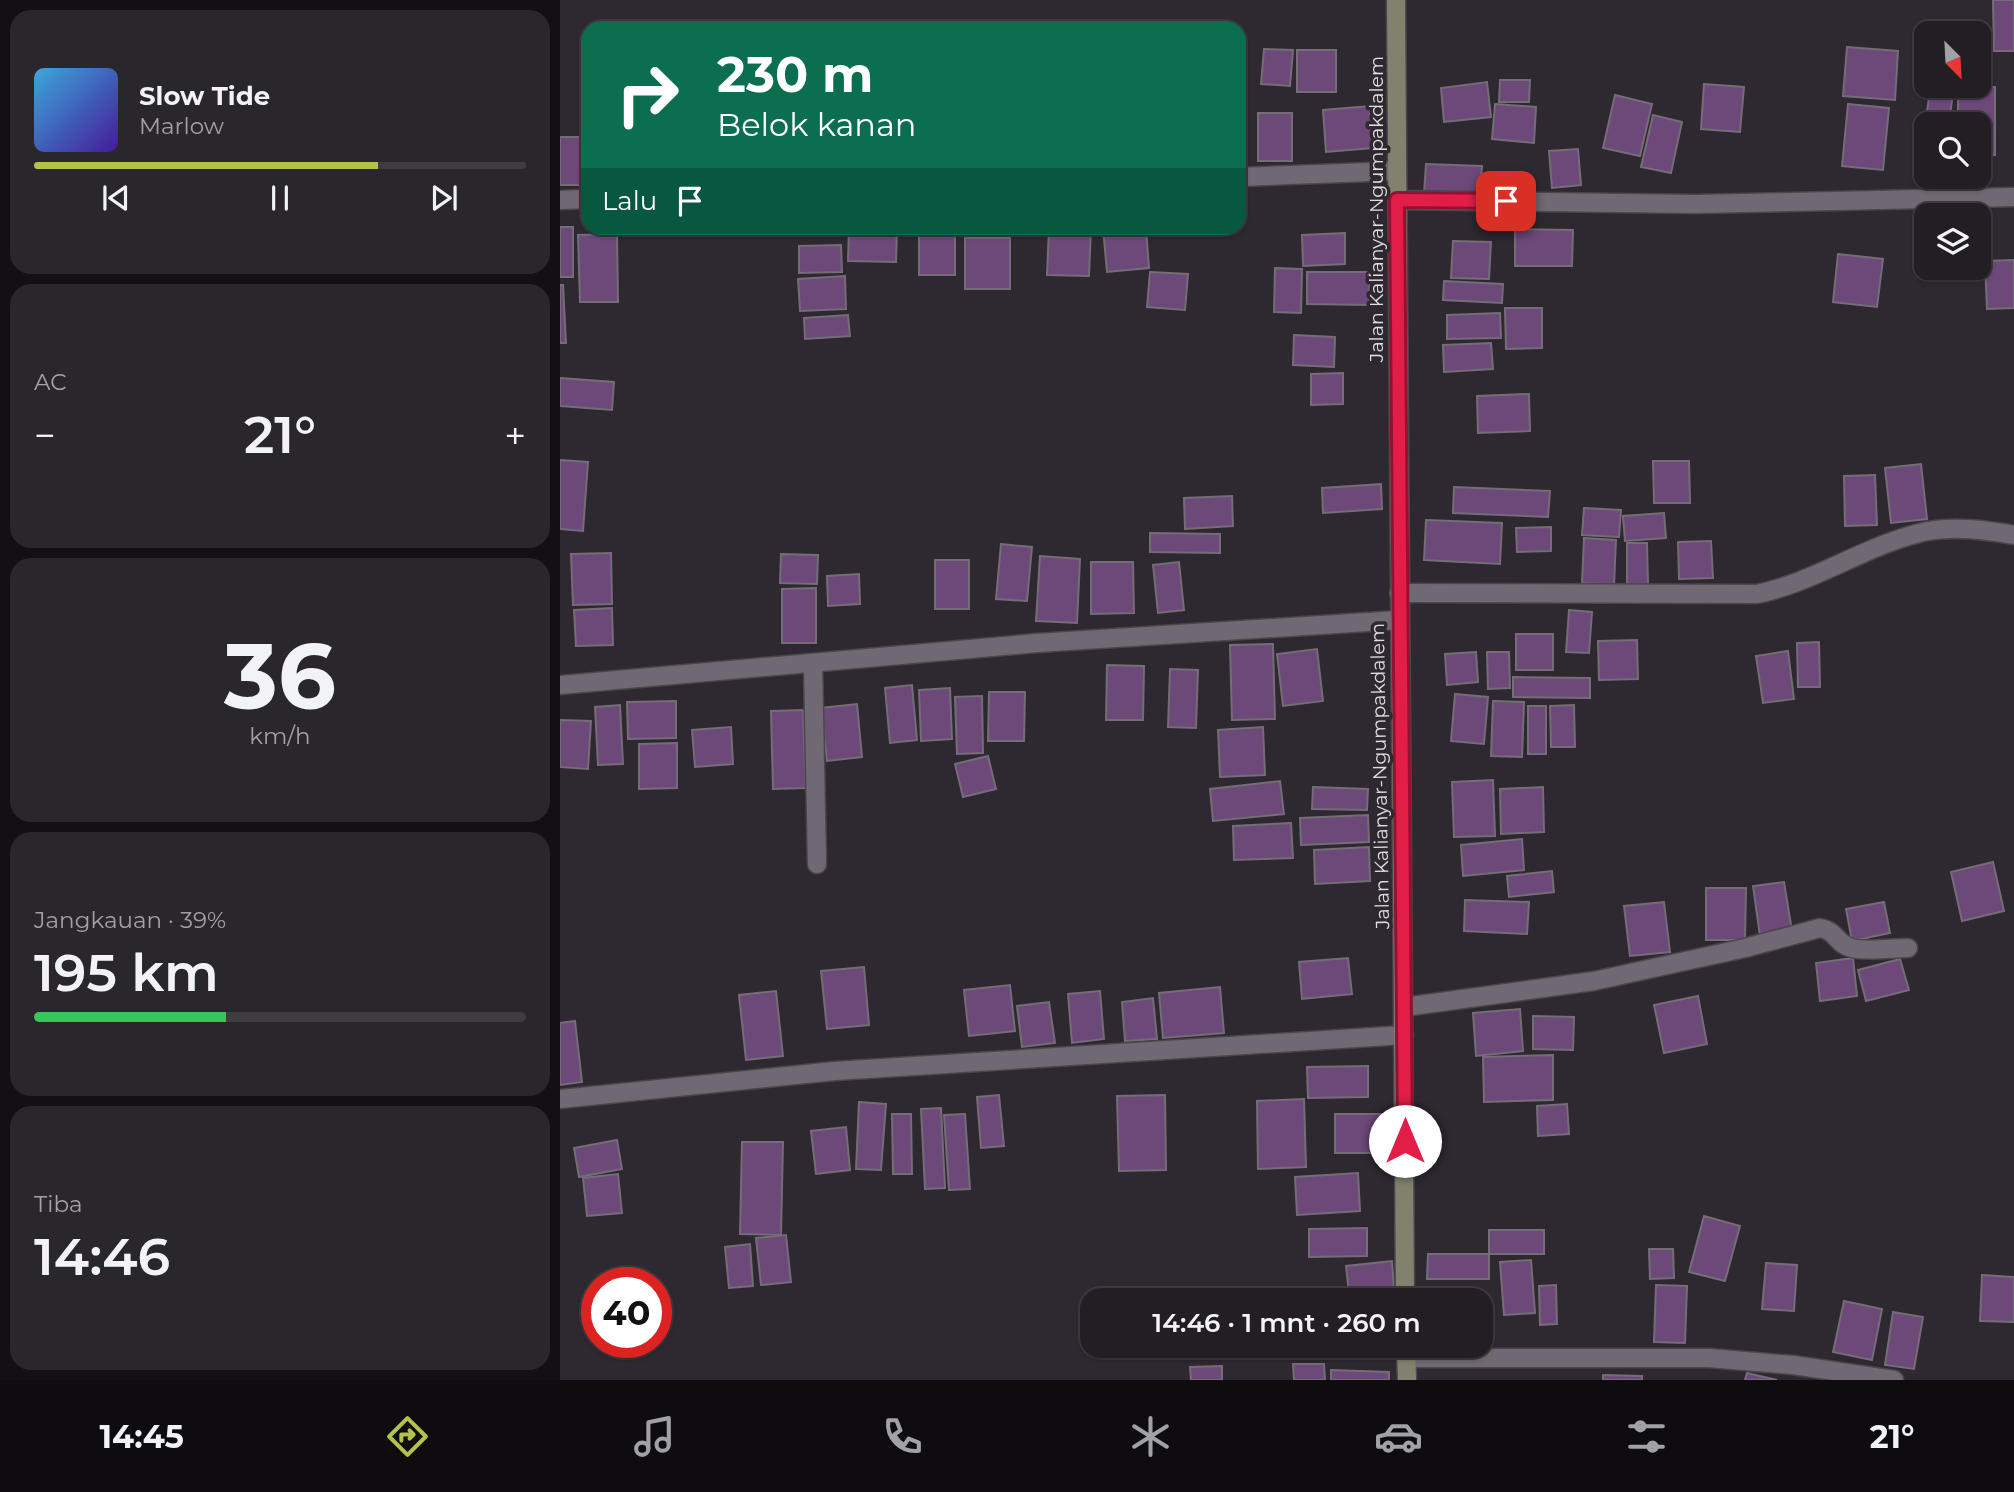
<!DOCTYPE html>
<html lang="id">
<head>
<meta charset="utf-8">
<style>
	:root { --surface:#221e24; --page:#2a272c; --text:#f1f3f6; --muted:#a2a2a6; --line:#3f3c41; --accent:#b3c24b }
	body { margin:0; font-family:Montserrat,sans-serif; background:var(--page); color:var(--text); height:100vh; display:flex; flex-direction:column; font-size:26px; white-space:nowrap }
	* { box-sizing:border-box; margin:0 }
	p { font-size:23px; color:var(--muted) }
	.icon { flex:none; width:38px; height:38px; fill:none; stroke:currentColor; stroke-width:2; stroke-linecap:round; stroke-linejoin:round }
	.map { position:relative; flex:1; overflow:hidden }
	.panel { display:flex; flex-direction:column; gap:10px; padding:10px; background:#131014; width:560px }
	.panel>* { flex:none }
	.banner { position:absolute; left:21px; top:21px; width:665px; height:214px; border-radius:21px; box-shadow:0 2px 5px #0004,0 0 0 2px var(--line); background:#0b6e4f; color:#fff; overflow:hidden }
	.needle { width:46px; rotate:156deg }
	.tools { position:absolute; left:1354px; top:21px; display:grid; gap:14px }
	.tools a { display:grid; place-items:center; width:77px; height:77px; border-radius:14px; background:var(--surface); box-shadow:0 2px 5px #0004,0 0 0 2px var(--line); font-size:35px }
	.speed { position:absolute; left:21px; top:1267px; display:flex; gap:14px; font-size:35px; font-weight:700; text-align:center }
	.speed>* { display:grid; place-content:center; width:91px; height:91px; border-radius:50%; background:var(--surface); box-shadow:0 2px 5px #0004,0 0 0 2px var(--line); line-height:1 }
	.speed .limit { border:10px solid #d22; background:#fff; color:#111 }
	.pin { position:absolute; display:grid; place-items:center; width:60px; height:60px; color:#fff; margin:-30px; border-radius:14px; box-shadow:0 4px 10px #0006 }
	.me { position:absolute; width:77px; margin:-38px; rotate:0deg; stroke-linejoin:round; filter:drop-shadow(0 0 5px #0008) }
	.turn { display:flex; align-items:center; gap:24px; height:147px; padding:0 21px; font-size:32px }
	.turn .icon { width:91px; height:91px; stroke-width:2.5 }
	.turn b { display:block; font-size:49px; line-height:60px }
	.then { display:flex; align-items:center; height:66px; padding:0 21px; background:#0003; gap:14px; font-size:26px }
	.big { font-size:52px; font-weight:600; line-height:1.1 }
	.panel .tile { flex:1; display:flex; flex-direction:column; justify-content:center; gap:10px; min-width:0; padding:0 24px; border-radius:21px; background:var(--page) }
	.panel .dial { align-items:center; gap:0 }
	.dial b { font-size:91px; line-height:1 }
	.song { display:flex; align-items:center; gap:21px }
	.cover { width:84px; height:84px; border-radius:10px; background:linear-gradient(135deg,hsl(200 70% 55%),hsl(260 70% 35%)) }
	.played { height:7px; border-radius:4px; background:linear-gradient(90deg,var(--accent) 70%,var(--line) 70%) }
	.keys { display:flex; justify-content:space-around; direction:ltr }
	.heat { display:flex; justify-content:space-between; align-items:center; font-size:38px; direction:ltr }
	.charge { height:10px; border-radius:5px; background:linear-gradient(90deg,#34c759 39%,var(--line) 0) }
	.trip { position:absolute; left:520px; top:1288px; width:413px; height:70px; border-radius:21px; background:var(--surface); box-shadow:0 2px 5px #0004,0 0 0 2px var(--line); font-weight:600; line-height:70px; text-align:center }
	.tabs { display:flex; height:112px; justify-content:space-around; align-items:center; background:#0e0c0e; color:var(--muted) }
	.tabs .icon { width:49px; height:49px }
	.tabs .current { color:var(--accent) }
	.tabs b { font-size:32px; color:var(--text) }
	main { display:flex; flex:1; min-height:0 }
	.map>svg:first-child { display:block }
	.building { fill:#6c4979; stroke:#746d77; stroke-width:2 }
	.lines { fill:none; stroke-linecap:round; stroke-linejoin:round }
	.street-casing { stroke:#4b464d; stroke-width:21 }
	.secondary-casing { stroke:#4b464d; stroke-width:21 }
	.street { stroke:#706973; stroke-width:18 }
	.secondary { stroke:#82816e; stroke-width:18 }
	.route-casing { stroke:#92132f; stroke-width:18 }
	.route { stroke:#e11d48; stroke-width:12 }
	.labels { text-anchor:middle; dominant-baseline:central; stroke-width:7; stroke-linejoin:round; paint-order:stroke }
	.street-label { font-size:19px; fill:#e1dde2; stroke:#2e2830 }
</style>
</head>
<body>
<main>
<section class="panel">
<div class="tile">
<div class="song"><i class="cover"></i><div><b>Slow Tide</b><p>Marlow</p></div></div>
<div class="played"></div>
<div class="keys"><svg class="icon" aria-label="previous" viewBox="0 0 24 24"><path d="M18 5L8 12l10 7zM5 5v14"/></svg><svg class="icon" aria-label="pause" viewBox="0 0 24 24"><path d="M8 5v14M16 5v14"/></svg><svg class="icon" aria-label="next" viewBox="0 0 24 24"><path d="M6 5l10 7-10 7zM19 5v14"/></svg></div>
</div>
<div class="tile"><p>AC</p>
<div class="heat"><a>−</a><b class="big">21°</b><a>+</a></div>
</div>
<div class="tile dial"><b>36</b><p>km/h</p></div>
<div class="tile"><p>Jangkauan · 39%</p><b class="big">195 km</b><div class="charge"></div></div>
<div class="tile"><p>Tiba</p><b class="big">14:46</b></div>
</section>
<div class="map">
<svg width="1454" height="1380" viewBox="0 0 1454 1380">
	<rect width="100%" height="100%" fill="#2e2830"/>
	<g class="building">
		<path d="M1433,0H1454V51H1434Z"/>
		<path d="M1287,47L1338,51L1335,100L1283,96Z"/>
		<path d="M704,49L733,50L730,86L701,84Z"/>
		<rect x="737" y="50" width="39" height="42"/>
		<path d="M25,80H28V136H24Z"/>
		<path d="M940,80H970L969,102H939Z"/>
		<path d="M927,82L931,117L884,122L881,88Z"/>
		<path d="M1144,84L1184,87L1180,132L1141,129Z"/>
		<path d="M1398,87H1435V155H1419V124H1398Z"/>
		<path d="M1370,91L1393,94L1390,114L1367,111Z"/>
		<path d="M1055,95L1092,104L1080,156L1043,148Z"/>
		<path d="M935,104L976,107L974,143L932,139Z"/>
		<path d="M1288,104L1329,108L1323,170L1282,166Z"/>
		<path d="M810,106L813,148L766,152L763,110Z"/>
		<rect x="698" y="113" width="34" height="48"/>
		<path d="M1390,114V124H1367V161H1361L1362,115Z"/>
		<path d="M1093,115L1122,122L1111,173L1081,167Z"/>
		<rect x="0" y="137" width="28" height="48"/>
		<path d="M1018,149L1021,185L992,188L989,151Z"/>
		<path d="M866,164L922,166L920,197L864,194Z"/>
		<rect x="0" y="227" width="13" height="50"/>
		<path d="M289,228H337L336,262L288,261Z"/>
		<rect x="359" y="228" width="36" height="47"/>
		<path d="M489,228H531L529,276L487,275Z"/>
		<path d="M543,228H586L589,268L547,272Z"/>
		<path d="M955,229L1013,230L1012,266H955Z"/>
		<path d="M785,233V264L743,266L742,235Z"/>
		<path d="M57,234L58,302H20L18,235Z"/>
		<rect x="405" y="238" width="45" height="51"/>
		<path d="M893,241L931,242L929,279L891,278Z"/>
		<path d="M281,245L282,272L239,273V246Z"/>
		<path d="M1278,254L1323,259L1317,307L1273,302Z"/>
		<path d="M1454,260V308L1427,309L1425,261Z"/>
		<path d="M715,268L742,269L741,313L714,312Z"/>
		<path d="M590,272L628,274L625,310L587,307Z"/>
		<path d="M747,272H810L809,305L747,304Z"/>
		<path d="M285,276L286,309L240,311L238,279Z"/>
		<path d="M884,281L943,284L942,303L883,300Z"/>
		<path d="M0,285H3L6,343H0Z"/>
		<path d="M945,308H982V348L946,349Z"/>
		<path d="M940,313L941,338L887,339V315Z"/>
		<path d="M288,315L290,336L245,339L244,318Z"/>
		<path d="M734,335L775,337L774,367L733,365Z"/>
		<path d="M931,343L933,369L884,372L883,345Z"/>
		<path d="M783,373V404L751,405V374Z"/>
		<path d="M0,378L54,382L52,410L0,406Z"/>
		<path d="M969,394L970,431L918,433L917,396Z"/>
		<path d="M0,460L28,462L23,531L0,529Z"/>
		<path d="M1093,461H1129L1130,503H1094Z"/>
		<path d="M1361,464L1367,519L1331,523L1325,468Z"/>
		<path d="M1315,475L1317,525L1285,526L1284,476Z"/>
		<path d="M821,484L822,509L763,513L762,488Z"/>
		<path d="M894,487L990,491L988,517L893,513Z"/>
		<path d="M672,496L673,526L625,529L624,498Z"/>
		<path d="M1024,508L1061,510L1059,537L1022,535Z"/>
		<path d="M1104,513L1106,538L1065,541L1063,516Z"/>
		<path d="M866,520L942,523L940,564L864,560Z"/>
		<path d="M991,527V551L957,552L956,528Z"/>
		<path d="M590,533L660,534V553L590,552Z"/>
		<path d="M1024,538L1056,540L1054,585L1022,583Z"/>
		<path d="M1151,541L1153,578L1119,579L1118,542Z"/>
		<path d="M1067,543H1087L1088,584H1067Z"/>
		<path d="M441,544L472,547L467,601L436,599Z"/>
		<path d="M51,553L52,604L13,605L11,554Z"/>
		<path d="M221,554L258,555L257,584L220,583Z"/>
		<path d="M480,556L520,559L517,623L476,621Z"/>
		<rect x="375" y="560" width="34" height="49"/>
		<path d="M531,562H573L574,613L531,614Z"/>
		<path d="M619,562L624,610L598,613L593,565Z"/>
		<path d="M299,574L300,604L268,606L267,576Z"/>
		<path d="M256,588V643H222V589Z"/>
		<path d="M52,608L53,645L16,646L14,610Z"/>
		<path d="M1009,610L1032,612L1029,653L1006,652Z"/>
		<rect x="956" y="634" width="37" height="36"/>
		<path d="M1077,640L1078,679L1039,680L1038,641Z"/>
		<path d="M1259,642L1260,687H1238L1237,643Z"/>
		<path d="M713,644L715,719L672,720L670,645Z"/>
		<path d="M757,649L763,701L723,706L717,654Z"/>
		<path d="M1228,651L1234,699L1203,703L1196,656Z"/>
		<path d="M916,652L918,682L887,685L885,654Z"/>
		<path d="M927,652H949L950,688L928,689Z"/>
		<path d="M547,665L584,666L583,720H546Z"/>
		<path d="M610,669L638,670L636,728L608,727Z"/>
		<path d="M953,677L1030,678V698L953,697Z"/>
		<path d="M352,685L357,740L330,743L325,688Z"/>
		<path d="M390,688L392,739L361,741L359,690Z"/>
		<path d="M429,692H465L464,741H428Z"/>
		<path d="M895,694L928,697L924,744L891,741Z"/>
		<path d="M422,696L423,753L397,754L395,697Z"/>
		<path d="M116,701V738L68,739L67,702Z"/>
		<path d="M933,701L964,702L962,757L931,756Z"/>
		<path d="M297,704L302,757L267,761L261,708Z"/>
		<path d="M60,705L63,764L38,765L35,707Z"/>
		<path d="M1014,705L1015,747H991L990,706Z"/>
		<rect x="968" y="706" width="18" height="48"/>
		<path d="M243,710L246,788L213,789L211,711Z"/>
		<path d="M0,720L31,721L28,769L0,767Z"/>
		<path d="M171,727L173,764L135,767L132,730Z"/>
		<path d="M703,727L705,775L660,777L658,730Z"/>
		<path d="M117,743V788L79,789V744Z"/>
		<path d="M428,756L436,789L403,797L395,764Z"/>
		<path d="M933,780L935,836L894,837L892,782Z"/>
		<path d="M720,781L724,814L653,821L650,789Z"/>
		<path d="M753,787L808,789L807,810L752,809Z"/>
		<path d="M983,787L984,832L941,834L940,789Z"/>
		<path d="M808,815L809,842L741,845L740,818Z"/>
		<path d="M731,823L733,858L674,860L673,826Z"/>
		<path d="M962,839L964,870L903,876L901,845Z"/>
		<path d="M809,847L810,881L755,884L754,850Z"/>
		<path d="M1433,862L1444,911L1402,921L1391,872Z"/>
		<path d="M992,871L994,892L949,897L947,876Z"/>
		<path d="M1224,882L1232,931L1200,936L1193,886Z"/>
		<path d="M1146,888H1186L1185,940H1146Z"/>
		<path d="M905,900L969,902L967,934L904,931Z"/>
		<path d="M1104,902L1110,952L1070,956L1064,906Z"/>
		<path d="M1324,902L1330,933L1292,941L1286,909Z"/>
		<path d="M788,958L792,994L742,999L739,962Z"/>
		<path d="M1293,958L1297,996L1260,1001L1256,963Z"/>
		<path d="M1340,959L1349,990L1306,1001L1298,970Z"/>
		<path d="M304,967L309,1025L267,1029L261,971Z"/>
		<path d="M450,985L455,1031L409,1036L404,990Z"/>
		<path d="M660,987L664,1033L603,1038L599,993Z"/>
		<path d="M216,991L223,1056L186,1060L179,995Z"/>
		<path d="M540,991L544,1039L512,1043L508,994Z"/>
		<path d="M1138,996L1147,1044L1104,1053L1094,1005Z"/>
		<path d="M593,998L597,1039L565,1041L562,1002Z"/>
		<path d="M489,1002L495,1043L462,1047L457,1006Z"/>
		<path d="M960,1009L963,1051L916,1056L913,1013Z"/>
		<path d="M973,1016L1014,1017L1013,1050L973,1049Z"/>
		<path d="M15,1021L22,1082L0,1085V1023Z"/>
		<path d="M993,1055V1100L924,1102L923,1057Z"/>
		<path d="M808,1066V1097L748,1098L747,1067Z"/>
		<path d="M439,1095L444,1146L421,1148L417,1097Z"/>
		<path d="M605,1095L606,1170L559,1171L557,1096Z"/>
		<path d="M744,1099L746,1167L698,1169L697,1101Z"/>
		<path d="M299,1102L326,1104L321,1170L296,1169Z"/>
		<path d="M1007,1104L1009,1134L978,1136L977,1106Z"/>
		<path d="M381,1108L385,1188L365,1189L361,1109Z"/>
		<path d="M332,1114H351L352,1174H333Z"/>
		<path d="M405,1114L410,1189L389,1190L384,1115Z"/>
		<rect x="775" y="1114" width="50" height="39"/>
		<path d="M286,1127L290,1170L256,1174L251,1131Z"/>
		<path d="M57,1140L62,1169L19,1177L14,1148Z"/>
		<path d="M182,1142H223L221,1235L180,1234Z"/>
		<path d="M798,1173L800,1211L737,1215L735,1177Z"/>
		<path d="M58,1174L62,1213L27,1216L23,1178Z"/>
		<path d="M1144,1216L1180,1226L1165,1281L1129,1272Z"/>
		<path d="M807,1228V1256L749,1257V1229Z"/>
		<rect x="929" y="1230" width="55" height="24"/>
		<path d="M226,1235L231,1282L201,1285L196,1238Z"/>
		<path d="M190,1244L193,1286L169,1288L165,1247Z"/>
		<path d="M1089,1249H1113L1114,1278L1090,1279Z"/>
		<path d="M868,1254H929V1279H867Z"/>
		<path d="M971,1260L975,1313L944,1315L940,1262Z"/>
		<path d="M832,1261L834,1289L789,1294L786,1266Z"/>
		<path d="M1206,1263L1237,1265L1234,1311L1202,1309Z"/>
		<path d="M1422,1275L1454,1277V1322L1420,1321Z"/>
		<path d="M996,1285L997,1324L980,1325L979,1286Z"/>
		<path d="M1096,1285L1127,1286L1125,1343L1094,1342Z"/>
		<path d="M789,1294L826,1296V1300H788Z"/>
		<path d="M1284,1301L1322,1309L1312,1360L1273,1352Z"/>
		<path d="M1333,1312L1363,1317L1354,1369L1325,1365Z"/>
		<path d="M733,1364H764L765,1380H734Z"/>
		<path d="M662,1366V1380H631L630,1367Z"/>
		<path d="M771,1370L829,1372V1380H771Z"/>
		<path d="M1187,1373L1217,1380H1185Z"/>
		<path d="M1043,1375L1082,1376V1380H1043Z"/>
	</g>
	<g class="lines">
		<defs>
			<g id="street">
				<path d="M679,177L837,171"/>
				<path d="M0,200L28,199"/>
				<path d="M837,200L1136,204L1454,197"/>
				<path d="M839,593L1197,594C1256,582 1309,543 1368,531C1396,526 1426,530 1454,535"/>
				<path d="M253,664L257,864"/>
				<path d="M0,685L477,643L839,620"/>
				<path d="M844,1007L1034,981L1185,948L1260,928C1277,931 1277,945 1292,948C1306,952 1332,948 1348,948"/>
				<path d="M0,1099L275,1071L844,1035"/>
				<path d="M846,1358H1149L1233,1365L1334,1380"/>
			</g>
			<g id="secondary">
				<path d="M836,0L845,1300"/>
				<path d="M846,1346L847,1380"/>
			</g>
		</defs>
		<use href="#street" class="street-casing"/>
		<use href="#secondary" class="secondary-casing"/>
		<use href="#street" class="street"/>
		<use href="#secondary" class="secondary"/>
	</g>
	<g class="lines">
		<defs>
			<path id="route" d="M845,1141L837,200L946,201"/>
		</defs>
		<use href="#route" class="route-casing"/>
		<use href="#route" class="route"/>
	</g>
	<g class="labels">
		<g class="street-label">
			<text transform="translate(816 209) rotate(-90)">Jalan Kalianyar-Ngumpakdalem</text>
			<text transform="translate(820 776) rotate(-91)">Jalan Kalianyar-Ngumpakdalem</text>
		</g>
	</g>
</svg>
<div class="tools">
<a><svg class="needle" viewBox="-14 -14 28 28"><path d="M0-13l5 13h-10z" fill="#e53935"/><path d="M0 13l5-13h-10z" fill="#a2a2a6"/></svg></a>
<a><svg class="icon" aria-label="search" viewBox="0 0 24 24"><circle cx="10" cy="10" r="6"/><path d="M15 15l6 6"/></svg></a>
<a><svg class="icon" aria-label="layers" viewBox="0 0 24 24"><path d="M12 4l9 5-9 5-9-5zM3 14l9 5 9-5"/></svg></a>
</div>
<div class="speed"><div class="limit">40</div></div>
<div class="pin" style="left:946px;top:201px;background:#d93025"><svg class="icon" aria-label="arrive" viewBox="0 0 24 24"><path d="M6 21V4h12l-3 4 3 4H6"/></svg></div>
<svg class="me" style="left:845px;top:1141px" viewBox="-20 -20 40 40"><circle r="19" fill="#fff"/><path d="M0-13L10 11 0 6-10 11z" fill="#e11d48"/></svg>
<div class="trip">14:46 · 1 mnt · 260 m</div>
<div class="banner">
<div class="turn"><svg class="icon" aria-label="right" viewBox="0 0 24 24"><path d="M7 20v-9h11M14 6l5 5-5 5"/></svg><div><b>230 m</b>Belok kanan</div></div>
<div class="then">Lalu<svg class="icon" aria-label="arrive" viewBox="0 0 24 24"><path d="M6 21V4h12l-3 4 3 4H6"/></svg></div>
</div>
</div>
</main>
<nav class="tabs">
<b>14:45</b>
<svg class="icon current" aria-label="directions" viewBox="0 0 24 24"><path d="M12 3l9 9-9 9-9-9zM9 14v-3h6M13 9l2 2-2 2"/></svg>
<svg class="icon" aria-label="music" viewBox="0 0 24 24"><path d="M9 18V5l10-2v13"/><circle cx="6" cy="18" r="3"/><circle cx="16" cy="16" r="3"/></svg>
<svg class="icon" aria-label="phone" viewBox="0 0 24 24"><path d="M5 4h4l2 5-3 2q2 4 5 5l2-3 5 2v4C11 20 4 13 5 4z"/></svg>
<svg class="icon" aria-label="climate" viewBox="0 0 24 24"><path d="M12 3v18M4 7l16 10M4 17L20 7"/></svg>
<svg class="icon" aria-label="car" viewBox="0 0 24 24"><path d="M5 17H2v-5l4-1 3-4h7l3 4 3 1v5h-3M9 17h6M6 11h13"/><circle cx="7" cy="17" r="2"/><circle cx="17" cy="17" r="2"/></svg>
<svg class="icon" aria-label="filters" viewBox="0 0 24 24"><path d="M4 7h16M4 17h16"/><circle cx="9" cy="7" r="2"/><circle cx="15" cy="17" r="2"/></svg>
<b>21°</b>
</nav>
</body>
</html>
